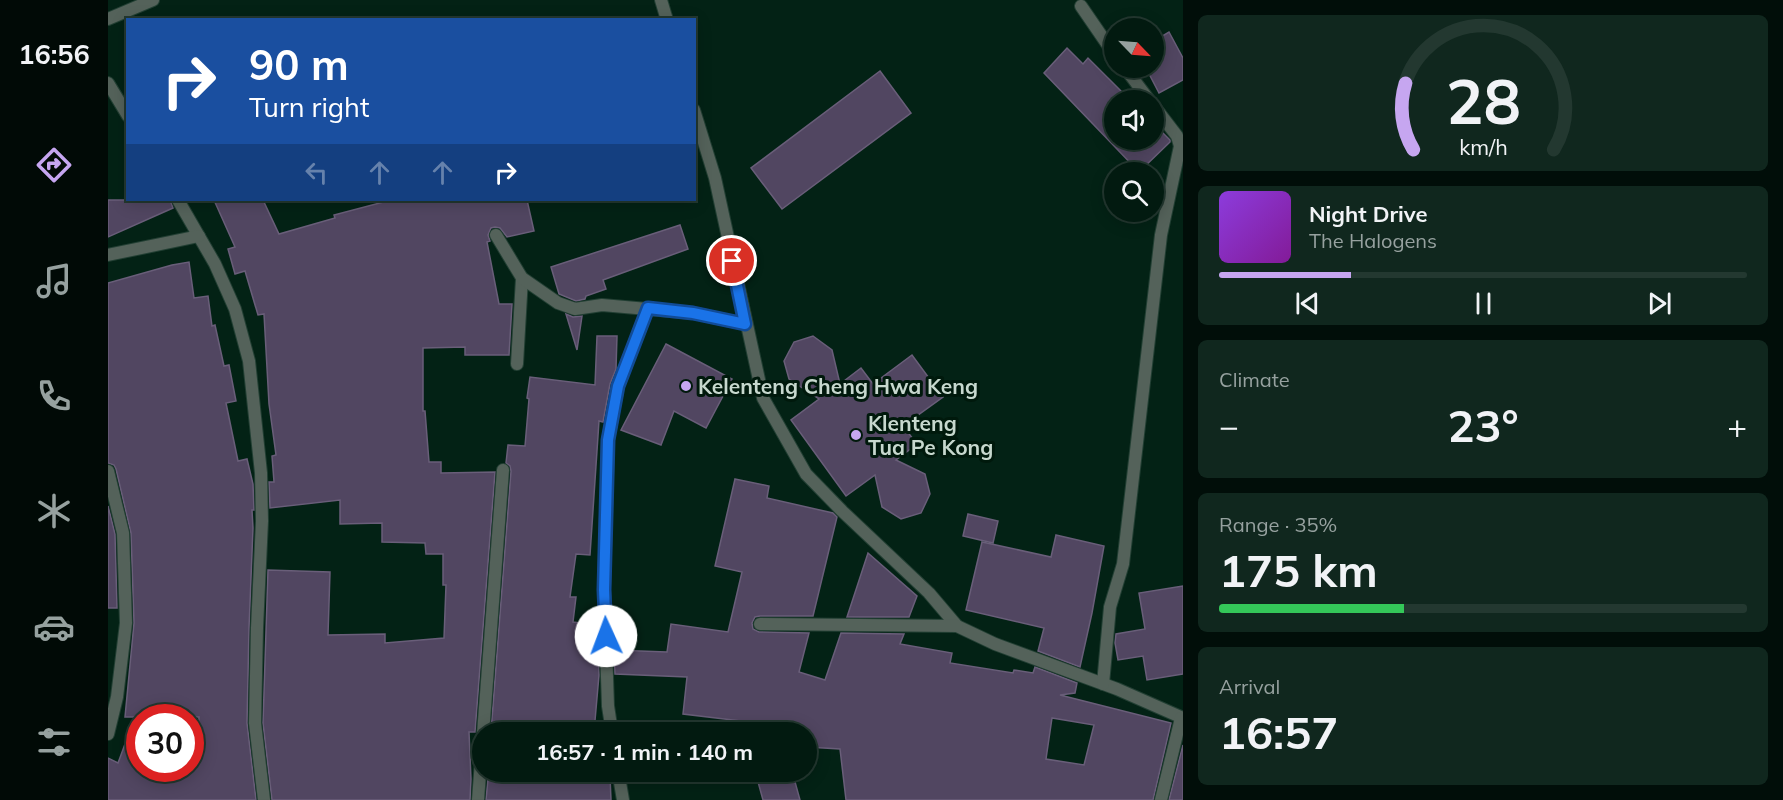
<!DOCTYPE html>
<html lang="en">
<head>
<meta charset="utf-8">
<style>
	:root { --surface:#021a10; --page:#10271e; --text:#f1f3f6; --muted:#96a19f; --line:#233830; --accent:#c6a6f0 }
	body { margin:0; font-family:Mulish,sans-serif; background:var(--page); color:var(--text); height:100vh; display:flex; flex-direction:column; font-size:22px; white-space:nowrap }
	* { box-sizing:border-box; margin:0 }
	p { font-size:20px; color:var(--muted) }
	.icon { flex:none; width:33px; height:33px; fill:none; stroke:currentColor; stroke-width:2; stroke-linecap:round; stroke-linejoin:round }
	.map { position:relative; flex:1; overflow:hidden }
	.sheet { display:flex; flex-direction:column; gap:15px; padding:15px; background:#010e09; width:600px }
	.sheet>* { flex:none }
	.guide { position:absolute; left:18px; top:18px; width:570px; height:183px; border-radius:0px; box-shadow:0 3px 15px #0003,0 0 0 2px var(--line); background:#1a4fa0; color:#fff; overflow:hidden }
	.needle { width:39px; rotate:115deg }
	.buttons { position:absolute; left:996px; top:18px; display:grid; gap:12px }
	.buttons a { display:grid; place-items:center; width:60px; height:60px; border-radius:50%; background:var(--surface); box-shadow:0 3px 15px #0003,0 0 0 2px var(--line); font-size:30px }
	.speed { position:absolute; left:18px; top:704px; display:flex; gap:12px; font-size:30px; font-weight:700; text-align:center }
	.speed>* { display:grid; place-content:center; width:78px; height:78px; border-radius:50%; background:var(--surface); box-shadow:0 3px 15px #0003,0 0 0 2px var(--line); line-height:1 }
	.speed .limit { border:9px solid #d22; background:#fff; color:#111 }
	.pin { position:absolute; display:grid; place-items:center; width:51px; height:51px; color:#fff; margin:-26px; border:3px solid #fff; border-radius:50%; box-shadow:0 2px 6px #0007 }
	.me { position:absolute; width:66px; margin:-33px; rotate:358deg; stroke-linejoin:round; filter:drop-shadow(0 0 4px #0008) }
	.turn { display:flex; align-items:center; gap:21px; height:126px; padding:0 24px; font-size:27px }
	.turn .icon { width:78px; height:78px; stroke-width:2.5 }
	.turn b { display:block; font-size:42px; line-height:51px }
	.lanes { display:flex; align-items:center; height:57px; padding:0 24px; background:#0003; justify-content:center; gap:30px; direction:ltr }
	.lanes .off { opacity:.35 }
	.big { font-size:45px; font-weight:700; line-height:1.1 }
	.sheet .widget { flex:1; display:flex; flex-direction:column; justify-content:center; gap:9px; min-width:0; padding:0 21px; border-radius:9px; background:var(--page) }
	.sheet .dial { align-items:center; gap:0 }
	.dial svg { height:156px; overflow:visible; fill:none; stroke:var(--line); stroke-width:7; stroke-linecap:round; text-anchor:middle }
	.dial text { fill:var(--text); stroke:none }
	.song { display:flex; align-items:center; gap:18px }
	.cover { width:72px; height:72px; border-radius:9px; background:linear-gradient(135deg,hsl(270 70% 55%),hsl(290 70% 35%)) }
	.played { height:6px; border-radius:3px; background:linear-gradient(90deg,var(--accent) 25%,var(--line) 25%) }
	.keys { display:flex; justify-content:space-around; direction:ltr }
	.heat { display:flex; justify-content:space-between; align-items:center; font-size:33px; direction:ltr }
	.charge { height:9px; border-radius:4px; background:linear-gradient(90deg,#34c759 35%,var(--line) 0) }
	.trip { position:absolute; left:364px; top:722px; width:345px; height:60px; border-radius:30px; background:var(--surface); box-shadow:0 3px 15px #0003,0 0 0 2px var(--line); font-weight:700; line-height:60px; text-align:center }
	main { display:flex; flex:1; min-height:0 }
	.tab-bar { display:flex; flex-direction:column; width:108px; justify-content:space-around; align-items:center; background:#010a06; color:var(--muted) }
	.tab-bar .icon { width:42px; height:42px }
	.tab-bar .on { color:var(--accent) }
	.tab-bar b { font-size:27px; color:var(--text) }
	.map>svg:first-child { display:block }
	.building { fill:#514661; stroke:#695e79; stroke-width:1.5; fill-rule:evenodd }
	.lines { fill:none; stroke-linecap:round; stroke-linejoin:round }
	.service-casing { stroke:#223f33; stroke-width:14 }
	.minor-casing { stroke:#223f33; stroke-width:14 }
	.service { stroke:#54625a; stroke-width:12 }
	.minor { stroke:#54625a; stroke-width:12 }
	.route-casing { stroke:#114b97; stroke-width:15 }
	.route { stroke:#1a73e8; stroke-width:10 }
	.poi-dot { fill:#c6a6f0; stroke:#00190c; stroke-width:2 }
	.labels { text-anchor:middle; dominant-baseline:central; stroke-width:6; stroke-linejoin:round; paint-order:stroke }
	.poi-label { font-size:21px; font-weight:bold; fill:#c7d8ce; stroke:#00190c; text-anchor:start }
</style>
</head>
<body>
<main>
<nav class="tab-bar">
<b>16:56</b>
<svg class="icon on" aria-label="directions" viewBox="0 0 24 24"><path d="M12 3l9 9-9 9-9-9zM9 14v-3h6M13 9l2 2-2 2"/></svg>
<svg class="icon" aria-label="music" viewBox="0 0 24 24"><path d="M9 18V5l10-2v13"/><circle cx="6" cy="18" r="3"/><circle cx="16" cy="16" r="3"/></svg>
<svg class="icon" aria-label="phone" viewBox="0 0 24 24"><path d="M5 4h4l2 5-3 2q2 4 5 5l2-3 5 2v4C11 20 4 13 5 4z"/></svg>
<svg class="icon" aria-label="climate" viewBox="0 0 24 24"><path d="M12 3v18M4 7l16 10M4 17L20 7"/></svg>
<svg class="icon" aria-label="car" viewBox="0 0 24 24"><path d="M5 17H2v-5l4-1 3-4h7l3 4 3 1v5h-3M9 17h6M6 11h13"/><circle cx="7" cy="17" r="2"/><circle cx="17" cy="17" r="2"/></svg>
<svg class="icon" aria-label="filters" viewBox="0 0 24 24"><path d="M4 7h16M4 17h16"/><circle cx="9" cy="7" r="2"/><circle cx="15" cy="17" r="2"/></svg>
</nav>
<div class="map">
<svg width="1075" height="800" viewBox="0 0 1075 800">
	<rect width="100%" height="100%" fill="#032215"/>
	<g class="building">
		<path d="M1061,32L1075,58V80L1051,93L1038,68H1046V41Z"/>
		<path d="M959,48L975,64L980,58L1022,100H1006V140H1046V124L1062,140V142L1031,172L936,73Z"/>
		<path d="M772,71L803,113L674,209L643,168Z"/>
		<path d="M0,200H62L65,208L0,237Z"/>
		<path d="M106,200H155L171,234L227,218L226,215L283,200H419L426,231L399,237L392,228L387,227L383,228L380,235L382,241L379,242L391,304H404L401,355H357V347L315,348V411H317L321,462H333V473L387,472L367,732H361L363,779L362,800H164L155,723L160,570L222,572L220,635L277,634V643L336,638L338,585H335V554H318L317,543L274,542V523L232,524V500L162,508L161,482H166L164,456L168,455L161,404L156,314L150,315L137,271L127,274L120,249L127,247Z"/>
		<path d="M572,225L580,249L495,280L498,289L478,296L477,299L468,301L451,294L443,267Z"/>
		<path d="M81,262L86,298L100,296L104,326L107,325L116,366L121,365L128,401L118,403L130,461L139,459L145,484L146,510H144L145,528L141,628L139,723L148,800H0V758L10,763L27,717H17L26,623L23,533L8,469L6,465L0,463V283L64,265ZM32,717H91L88,768H32Z"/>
		<path d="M458,314L465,317L474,316L469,350Z"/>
		<path d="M489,336H509L508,369L502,384L495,422L491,421L482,555L468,554L462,597H468L465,622L489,625L488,650H490L491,675L486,732H383L403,471L402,466L398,463L400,445L417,446L421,399L419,398L422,377L487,385Z"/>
		<path d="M705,336L724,350L732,384L753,368L765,384L804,355L835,397L795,426L809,444L788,460L817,474L822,494L813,513L793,519L774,507L767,475L738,496L683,420L711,399L681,379L676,361L686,342Z"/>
		<path d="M558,344L624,379L598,428L566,411L553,445L513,430Z"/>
		<path d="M627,479L661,486L659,498L725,513L729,517L705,616H652L647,617L644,623L645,629L651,632L701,633L691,672L717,680L733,633L796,634L792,644L844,653L842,663L905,673L906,670L925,673L927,667L969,683L967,693L952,695L1063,723L1045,800H738L732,749L699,747V732H684V727L575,714L579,677L507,674L506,650L559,652L563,624L620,632L634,572L607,566ZM944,718L986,725L976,765L938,759Z"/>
		<path d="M0,506L7,534L9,608H0Z"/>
		<path d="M860,514L890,521L885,543L855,536Z"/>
		<path d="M948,535L996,546L984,613L972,667L930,651L936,628L858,610L874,542L943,557Z"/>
		<path d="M760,553L809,596L801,617H739Z"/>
		<path d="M1075,586V674L1039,680L1035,656L1010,660L1007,643L1008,634L1037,629L1031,593Z"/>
		<path d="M1075,745V800H1061Z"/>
		<path d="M647,771H684L692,800H655Z"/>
		<path d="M502,776L503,800H378L380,779Z"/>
	</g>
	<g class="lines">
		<defs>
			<path id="service" d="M409,364L414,278"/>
			<g id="minor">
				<path d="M553,0L559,20"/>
				<path d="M973,6L1006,54"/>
				<path d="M0,19L45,0"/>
				<path d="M1017,68L1041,100"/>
				<path d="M0,83L20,116"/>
				<path d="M586,110L607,178L655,398L698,474L734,511L821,593L849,626L887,644L1009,689L1075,718"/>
				<path d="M70,200L107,264L127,309L141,361L153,473L154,521L149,628L147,723L156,800"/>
				<path d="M388,235L414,278L450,303L467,309L494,305L585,313L637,324"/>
				<path d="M0,255L91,236"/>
				<path d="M0,471L15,533L18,623L9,697L0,734"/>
				<path d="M652,624L849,626"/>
				<path d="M995,684L1002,607L1015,564L1053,235L1072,146L1069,136L1046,106"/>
				<path d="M504,732L500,706L496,589L500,440L510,386L540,308"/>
				<path d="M510,771L515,800"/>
				<path d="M370,800L395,470"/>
				<path d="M1053,800L1073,718"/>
			</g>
		</defs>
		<use href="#service" class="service-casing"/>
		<use href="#minor" class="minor-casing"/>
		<use href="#service" class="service"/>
		<use href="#minor" class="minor"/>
	</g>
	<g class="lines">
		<defs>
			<path id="route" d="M498,636L496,590L500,440L510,386L540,308L585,313L637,324L624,261"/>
		</defs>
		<use href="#route" class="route-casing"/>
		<use href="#route" class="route"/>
	</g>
	<g class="poi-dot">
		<circle cx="578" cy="386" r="6"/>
		<circle cx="748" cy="435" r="6"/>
	</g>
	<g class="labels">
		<g class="poi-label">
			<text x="590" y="386">Kelenteng Cheng Hwa Keng</text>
			<text x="760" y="423">Klenteng<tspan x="760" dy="24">Tua Pe Kong</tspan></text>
		</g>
	</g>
</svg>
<div class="buttons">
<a><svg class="needle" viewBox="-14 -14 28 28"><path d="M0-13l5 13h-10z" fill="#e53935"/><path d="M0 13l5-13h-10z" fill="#96a19f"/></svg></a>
<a><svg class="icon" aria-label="sound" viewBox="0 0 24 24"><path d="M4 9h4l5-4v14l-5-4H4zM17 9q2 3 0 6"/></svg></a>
<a><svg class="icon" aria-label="search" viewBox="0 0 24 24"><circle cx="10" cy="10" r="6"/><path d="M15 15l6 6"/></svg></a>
</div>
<div class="speed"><div class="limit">30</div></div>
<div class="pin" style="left:624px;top:261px;background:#d93025"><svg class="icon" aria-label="arrive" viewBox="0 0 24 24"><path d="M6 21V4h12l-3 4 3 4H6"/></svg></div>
<svg class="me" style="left:498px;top:636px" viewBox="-20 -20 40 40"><circle r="19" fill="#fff"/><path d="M0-13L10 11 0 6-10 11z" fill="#1a73e8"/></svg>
<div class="trip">16:57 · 1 min · 140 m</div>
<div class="guide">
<div class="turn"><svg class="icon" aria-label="right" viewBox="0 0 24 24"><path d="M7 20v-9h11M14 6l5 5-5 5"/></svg><div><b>90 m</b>Turn right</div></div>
<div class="lanes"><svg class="icon off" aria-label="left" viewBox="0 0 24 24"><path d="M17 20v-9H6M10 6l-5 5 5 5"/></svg><svg class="icon off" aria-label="ahead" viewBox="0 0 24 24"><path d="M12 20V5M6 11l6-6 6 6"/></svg><svg class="icon off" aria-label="ahead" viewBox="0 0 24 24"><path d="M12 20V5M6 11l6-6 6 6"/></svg><svg class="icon" aria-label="right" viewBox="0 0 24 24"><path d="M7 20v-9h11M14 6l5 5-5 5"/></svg></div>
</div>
</div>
<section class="sheet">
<div class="widget dial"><svg viewBox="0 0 100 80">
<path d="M14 69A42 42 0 1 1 86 69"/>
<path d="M14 69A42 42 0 0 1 10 35" stroke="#c6a6f0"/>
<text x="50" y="56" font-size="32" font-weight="700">28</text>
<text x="50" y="72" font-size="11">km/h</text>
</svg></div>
<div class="widget">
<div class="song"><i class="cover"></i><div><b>Night Drive</b><p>The Halogens</p></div></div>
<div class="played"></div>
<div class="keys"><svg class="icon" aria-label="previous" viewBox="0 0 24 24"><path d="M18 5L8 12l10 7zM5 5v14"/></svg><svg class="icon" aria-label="pause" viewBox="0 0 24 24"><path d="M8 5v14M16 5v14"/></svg><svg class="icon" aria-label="next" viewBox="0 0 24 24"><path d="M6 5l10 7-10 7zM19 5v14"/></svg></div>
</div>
<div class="widget"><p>Climate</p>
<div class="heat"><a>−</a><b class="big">23°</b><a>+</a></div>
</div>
<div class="widget"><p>Range · 35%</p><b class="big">175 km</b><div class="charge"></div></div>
<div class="widget"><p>Arrival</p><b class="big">16:57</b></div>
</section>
</main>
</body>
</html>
